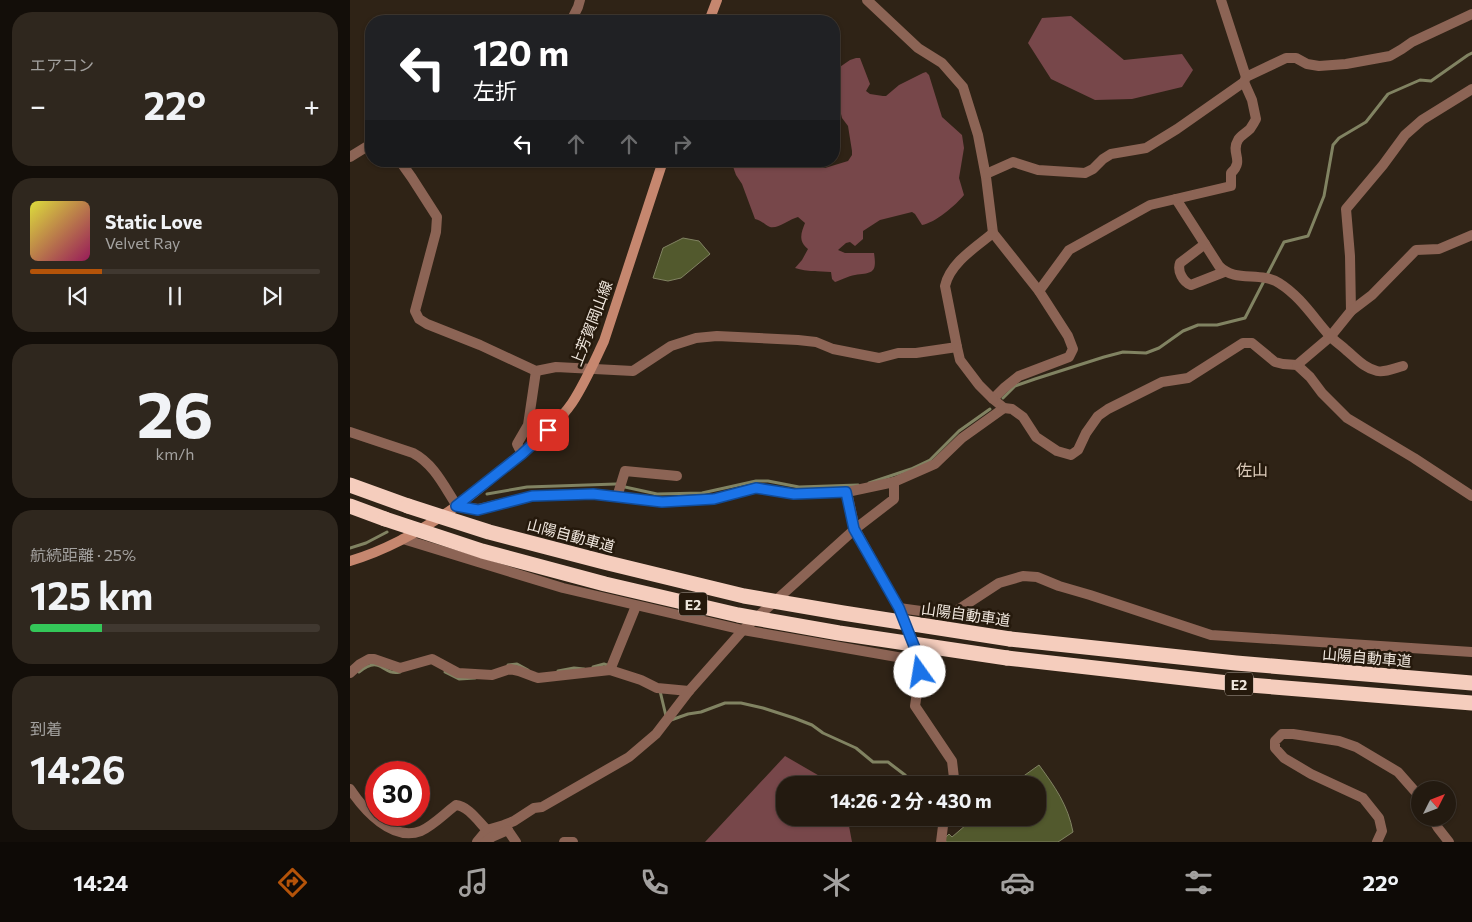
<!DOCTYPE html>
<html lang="ja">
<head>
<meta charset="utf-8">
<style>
	:root { --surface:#231a10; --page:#2f271e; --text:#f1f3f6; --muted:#a3a19f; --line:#403830; --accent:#b45309 }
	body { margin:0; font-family:Commissioner,"Noto Sans JP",sans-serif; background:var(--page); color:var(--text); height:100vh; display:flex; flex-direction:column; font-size:19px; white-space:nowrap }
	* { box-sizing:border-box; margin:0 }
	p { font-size:16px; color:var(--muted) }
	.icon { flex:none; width:28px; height:28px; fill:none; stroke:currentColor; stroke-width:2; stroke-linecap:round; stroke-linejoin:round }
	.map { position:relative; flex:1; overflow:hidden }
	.panel { display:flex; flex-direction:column; gap:12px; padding:12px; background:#130e09; width:350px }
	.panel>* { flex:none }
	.banner { position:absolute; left:15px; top:15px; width:475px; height:152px; border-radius:20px; box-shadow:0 1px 4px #0004,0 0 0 1px var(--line); background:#202124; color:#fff; overflow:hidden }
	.needle { width:32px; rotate:48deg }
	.controls { position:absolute; left:1061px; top:781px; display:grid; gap:10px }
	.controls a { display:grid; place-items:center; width:45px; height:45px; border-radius:50%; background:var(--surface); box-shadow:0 1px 4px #0004,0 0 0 1px var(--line); font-size:25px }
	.speed { position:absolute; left:15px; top:761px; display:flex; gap:10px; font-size:25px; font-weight:700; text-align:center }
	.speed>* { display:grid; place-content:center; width:65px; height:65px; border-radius:50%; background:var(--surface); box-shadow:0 1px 4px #0004,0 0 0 1px var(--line); line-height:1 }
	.speed .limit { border:8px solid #d22; background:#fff; color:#111 }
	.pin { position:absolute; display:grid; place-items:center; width:42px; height:42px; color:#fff; margin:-21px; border-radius:10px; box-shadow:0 2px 8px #0006 }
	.me { position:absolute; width:55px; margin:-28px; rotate:347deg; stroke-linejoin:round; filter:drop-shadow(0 0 4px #0008) }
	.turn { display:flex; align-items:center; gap:18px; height:105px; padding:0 25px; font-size:22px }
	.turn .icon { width:65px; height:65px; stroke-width:2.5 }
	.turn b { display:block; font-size:35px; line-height:42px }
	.lanes { display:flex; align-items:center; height:48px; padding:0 25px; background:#0003; justify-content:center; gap:25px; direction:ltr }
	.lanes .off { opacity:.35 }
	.big { font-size:38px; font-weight:700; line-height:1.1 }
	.panel .widget { flex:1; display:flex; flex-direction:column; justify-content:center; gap:8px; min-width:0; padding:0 18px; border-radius:20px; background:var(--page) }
	.panel .dial { align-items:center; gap:0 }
	.dial b { font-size:65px; line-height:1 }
	.song { display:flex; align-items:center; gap:15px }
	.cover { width:60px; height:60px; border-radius:8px; background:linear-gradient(135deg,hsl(60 70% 55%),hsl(330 70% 35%)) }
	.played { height:5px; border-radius:2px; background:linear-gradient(90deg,var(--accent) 25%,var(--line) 25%) }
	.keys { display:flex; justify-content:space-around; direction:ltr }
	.heat { display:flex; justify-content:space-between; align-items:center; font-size:28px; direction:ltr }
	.charge { height:8px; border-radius:4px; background:linear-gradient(90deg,#34c759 25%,var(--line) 0) }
	.trip { position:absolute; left:426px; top:776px; width:270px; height:50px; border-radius:20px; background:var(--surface); box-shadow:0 1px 4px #0004,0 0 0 1px var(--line); font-weight:700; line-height:50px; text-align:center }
	.tabs { display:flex; height:80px; justify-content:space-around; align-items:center; background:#0e0a06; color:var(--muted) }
	.tabs .icon { width:35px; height:35px }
	.tabs .current { color:var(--accent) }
	.tabs b { font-size:22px; color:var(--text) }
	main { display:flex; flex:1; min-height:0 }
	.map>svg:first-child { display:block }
	.forest { fill:#77474a }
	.water { fill:#52592d; stroke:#818362 }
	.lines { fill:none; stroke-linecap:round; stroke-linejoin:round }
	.stream { stroke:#818362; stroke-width:3 }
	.minor { stroke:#8c6455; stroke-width:10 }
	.secondary { stroke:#c6876f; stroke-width:10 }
	.motorway { stroke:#f5cdbd; stroke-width:15 }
	.motorway-bridge { stroke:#f5cdbd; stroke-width:15 }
	.route-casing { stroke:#114b97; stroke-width:12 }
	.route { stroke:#1a73e8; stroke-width:9 }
	.labels { text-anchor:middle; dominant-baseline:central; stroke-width:5; stroke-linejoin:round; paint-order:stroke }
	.shield { fill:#25190c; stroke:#b2a89e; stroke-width:1 }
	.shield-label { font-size:14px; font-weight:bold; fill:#efe6dd }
	.street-label { font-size:15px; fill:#efe6dd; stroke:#25190c }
	.neighbourhood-label { font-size:16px; fill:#dbcab9; stroke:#25190c }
</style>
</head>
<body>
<main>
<section class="panel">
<div class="widget"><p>エアコン</p>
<div class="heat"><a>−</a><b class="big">22°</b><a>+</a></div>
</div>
<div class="widget">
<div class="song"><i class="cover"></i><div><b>Static Love</b><p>Velvet Ray</p></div></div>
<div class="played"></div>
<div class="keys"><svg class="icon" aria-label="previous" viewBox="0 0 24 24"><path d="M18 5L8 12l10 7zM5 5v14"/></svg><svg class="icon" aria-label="pause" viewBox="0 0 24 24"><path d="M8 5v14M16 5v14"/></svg><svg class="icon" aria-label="next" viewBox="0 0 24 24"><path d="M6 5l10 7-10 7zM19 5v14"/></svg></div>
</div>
<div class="widget dial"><b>26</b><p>km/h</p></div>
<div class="widget"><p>航続距離 · 25%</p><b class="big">125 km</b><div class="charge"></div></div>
<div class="widget"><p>到着</p><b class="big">14:26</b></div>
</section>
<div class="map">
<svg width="1122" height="842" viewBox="0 0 1122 842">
	<rect width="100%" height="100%" fill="#2f2316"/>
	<g class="forest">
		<path d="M721,16L774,60L832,54L843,70L832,87L782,99L745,100L701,79L678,43L692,18Z"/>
		<path d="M506,58H510L520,84L516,91L520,94L533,96H536L549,85L573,73L576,72L579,75L592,117L612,135L614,148L609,178L614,195C606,205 585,223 572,225L565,214L562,212L530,220L513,231V239L505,246L500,242L496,243L488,250L495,253H524C527,273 523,273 505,275C498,276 491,280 485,282L482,279L481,272C468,271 458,272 445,268L452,260L458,249C448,241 451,233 455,223L448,217C440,219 428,229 420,227C415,225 411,220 405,219L392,184L386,175L381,161H448L450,163L464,164L475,168L498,161L502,155V151L498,126L492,118L484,86V71L500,60Z"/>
		<path d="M435,756L473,778L477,785H435V818H495L499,826L502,842H355Z"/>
	</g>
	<g class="water">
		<path d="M333,238L349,241L360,254L331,278L318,281L303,278L313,248Z"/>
		<path d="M689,765C705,787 718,805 723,832L708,842H596L595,838L599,834L602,837L624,818H688V785H661Z"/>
	</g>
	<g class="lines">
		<g class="stream">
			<path d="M917,275L934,242L958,236L974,196L983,145L989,138L1016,122L1038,94L1070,80L1081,81L1118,55L1122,53"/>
			<path d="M653,398L665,386L685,379L754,357L773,352L796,353L809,348L833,331L848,325H867L895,318L914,281"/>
			<path d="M519,483L561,469L580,460L609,431L640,409"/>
			<path d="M275,487L307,494L352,493L406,481H418L449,487L508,485"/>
			<path d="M137,494L177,487L266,484"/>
			<path d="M0,548L16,543L37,532"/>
			<path d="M158,665L167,664L178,670"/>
			<path d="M243,667L254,664L260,666"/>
			<path d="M208,671L224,668L234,669"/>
			<path d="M9,672C32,654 31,676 50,672"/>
			<path d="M95,672L109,679L125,678"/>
			<path d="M310,691L316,716"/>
			<path d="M321,720L338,714L351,712L375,703H391L413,708L444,718L462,725L473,733L506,748L523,762H538L555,775L565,785"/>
		</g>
		<g class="minor">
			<path d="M517,0L568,48L592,63L613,87L628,135L636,177L643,233L689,291L718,336L723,349L719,357L669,376L654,388L643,399L654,408L662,409L673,417L686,437L707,451L721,455L728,450L736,433L748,416L758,409L812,382L838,378L893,343H902L925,362L933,364L947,365L960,377L972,393L997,418L1064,458L1122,496"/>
			<path d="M871,0L896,77"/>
			<path d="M221,21L228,7L230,0"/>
			<path d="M0,157L21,144"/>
			<path d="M50,161L62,178L87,217L86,232L65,311L69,319L77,324L130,345L186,371L206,367L283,371L321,346L346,338L367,336L448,340L466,342L483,349L529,358L548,353H566L607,347L610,360L629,385L643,399"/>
			<path d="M636,174L663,162L688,170L735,173L743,169L753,159L761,154L796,148L827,129L894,82L896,77L936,58H946L957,64L969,66L996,64L1040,56L1052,49L1062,42L1122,14"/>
			<path d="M826,199L869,266C885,283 910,271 929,283C950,296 963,317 979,335C984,341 991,345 996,350C1006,358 1014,368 1027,371C1035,373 1045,368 1053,366"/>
			<path d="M855,244L830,263C827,271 833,282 841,285L874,272"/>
			<path d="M689,291L719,250L800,205L881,186V173C895,160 880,153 888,140C890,136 896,133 900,129C902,126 904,123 906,119L902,100L894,82"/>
			<path d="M1001,311L1000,256L996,209L1033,165L1055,135L1072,120L1122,89"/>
			<path d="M607,347L595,286C600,263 626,247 643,233"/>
			<path d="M947,365L980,337L1001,311L1022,295L1066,250L1089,249L1122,235"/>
			<path d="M0,432L63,453C84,464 94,486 107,506L128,509L182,496L243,494L312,502L365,499L406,488L445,494L497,492L544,482L585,464L612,438L654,408"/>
			<path d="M172,454L167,444L178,425L186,371"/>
			<path d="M497,492L505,529L549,608L570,661V672L565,706L602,761L604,778L602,785"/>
			<path d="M267,497L275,471L327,476"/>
			<path d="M53,539L213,588L393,630L570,661"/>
			<path d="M549,608L600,615L649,583L673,576L687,577L709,586L740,595L861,635L1122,652"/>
			<path d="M260,670L286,606"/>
			<path d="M0,673L10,664L19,659H24L50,668L82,659L108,673L142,675L160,669L169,671L185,677L188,678L260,670L291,680L307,688L339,691"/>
			<path d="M0,789C14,810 42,842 71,831C84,825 95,813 106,805C118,806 128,821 137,830"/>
			<path d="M1082,818L1088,828L1099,842"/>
			<path d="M155,826L166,842"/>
			<path d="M127,842L137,830L154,825L164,821L184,808L192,807L279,757L306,734L339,691L393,630L505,529L544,499V482"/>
			<path d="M135,842L142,837L158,830"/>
			<path d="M214,842H223"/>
			<path d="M591,842L594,818"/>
			<path d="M1027,842L1032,831L1029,818L1013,798L961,774L934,758L925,748V741L932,734H943L989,741L1006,747L1048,772L1070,797"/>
		</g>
		<g class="secondary">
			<path d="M359,21L367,0"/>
			<path d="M0,561C37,550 74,529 105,507C123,495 140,480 156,466C178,449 207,425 222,403C235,383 244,362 254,341L313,161"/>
		</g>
		<g class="motorway">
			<path d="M0,485L58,506"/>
			<path d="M0,506L35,519"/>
			<path d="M660,639L886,663L1122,683"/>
			<path d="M657,658L887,684L1122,703"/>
		</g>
		<g class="motorway-bridge">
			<path d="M58,506L139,532L254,562L394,596L493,613L660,639"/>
			<path d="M35,519L132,551L255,584L388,615L489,633L657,658"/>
		</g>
	</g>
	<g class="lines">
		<defs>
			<path id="route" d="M198,430L172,454L106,506L128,510L182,496L243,494L312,502L364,499L406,488L444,494L496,492L504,529L549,608L570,661V672"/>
		</defs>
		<use href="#route" class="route-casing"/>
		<use href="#route" class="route"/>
	</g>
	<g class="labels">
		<g class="shield">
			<rect x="329" y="592.5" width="28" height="23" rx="4"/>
			<rect x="875" y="672.5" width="28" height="23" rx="4"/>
		</g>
		<g class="shield-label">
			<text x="343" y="604">E2</text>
			<text x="889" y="684">E2</text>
		</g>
		<g class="street-label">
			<text transform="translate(241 323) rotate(-69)">上芳賀岡山線</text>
			<text transform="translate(221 535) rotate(15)">山陽自動車道</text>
			<text transform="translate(616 614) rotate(8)">山陽自動車道</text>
			<text transform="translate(1017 657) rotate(5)">山陽自動車道</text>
		</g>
		<g class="neighbourhood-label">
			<text x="902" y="469">佐山</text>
		</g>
	</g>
</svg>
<div class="controls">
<a><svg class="needle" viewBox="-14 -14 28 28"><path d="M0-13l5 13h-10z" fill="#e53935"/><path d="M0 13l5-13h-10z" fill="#a3a19f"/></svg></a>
</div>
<div class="speed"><div class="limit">30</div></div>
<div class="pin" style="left:198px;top:430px;background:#d93025"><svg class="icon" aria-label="arrive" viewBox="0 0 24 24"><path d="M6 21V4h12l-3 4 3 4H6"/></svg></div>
<svg class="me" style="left:570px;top:672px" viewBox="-20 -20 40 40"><circle r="19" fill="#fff"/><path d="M0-13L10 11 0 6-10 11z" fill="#1a73e8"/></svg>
<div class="trip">14:26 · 2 分 · 430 m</div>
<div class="banner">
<div class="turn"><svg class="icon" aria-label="left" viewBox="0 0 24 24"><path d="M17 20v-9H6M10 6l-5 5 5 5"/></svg><div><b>120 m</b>左折</div></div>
<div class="lanes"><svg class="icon" aria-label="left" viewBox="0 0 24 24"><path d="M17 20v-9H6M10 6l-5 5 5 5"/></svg><svg class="icon off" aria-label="ahead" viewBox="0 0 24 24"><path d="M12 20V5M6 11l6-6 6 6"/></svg><svg class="icon off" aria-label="ahead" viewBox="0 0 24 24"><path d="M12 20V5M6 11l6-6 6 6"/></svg><svg class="icon off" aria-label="right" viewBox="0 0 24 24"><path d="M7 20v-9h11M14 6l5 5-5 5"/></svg></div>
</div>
</div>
</main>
<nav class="tabs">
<b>14:24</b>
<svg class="icon current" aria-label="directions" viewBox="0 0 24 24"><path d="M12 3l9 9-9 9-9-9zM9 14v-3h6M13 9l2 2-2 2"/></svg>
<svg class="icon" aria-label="music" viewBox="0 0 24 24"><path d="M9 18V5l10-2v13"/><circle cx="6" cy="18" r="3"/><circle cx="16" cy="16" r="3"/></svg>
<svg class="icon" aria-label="phone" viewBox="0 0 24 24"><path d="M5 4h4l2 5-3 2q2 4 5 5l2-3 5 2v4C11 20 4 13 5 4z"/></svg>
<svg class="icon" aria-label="climate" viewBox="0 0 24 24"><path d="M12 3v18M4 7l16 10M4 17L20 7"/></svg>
<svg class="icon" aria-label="car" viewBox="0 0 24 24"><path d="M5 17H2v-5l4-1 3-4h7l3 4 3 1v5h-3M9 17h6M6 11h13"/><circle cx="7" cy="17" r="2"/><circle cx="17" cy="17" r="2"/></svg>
<svg class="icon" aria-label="filters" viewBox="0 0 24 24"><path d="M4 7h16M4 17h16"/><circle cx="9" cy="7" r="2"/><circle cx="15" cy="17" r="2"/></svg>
<b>22°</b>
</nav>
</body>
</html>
